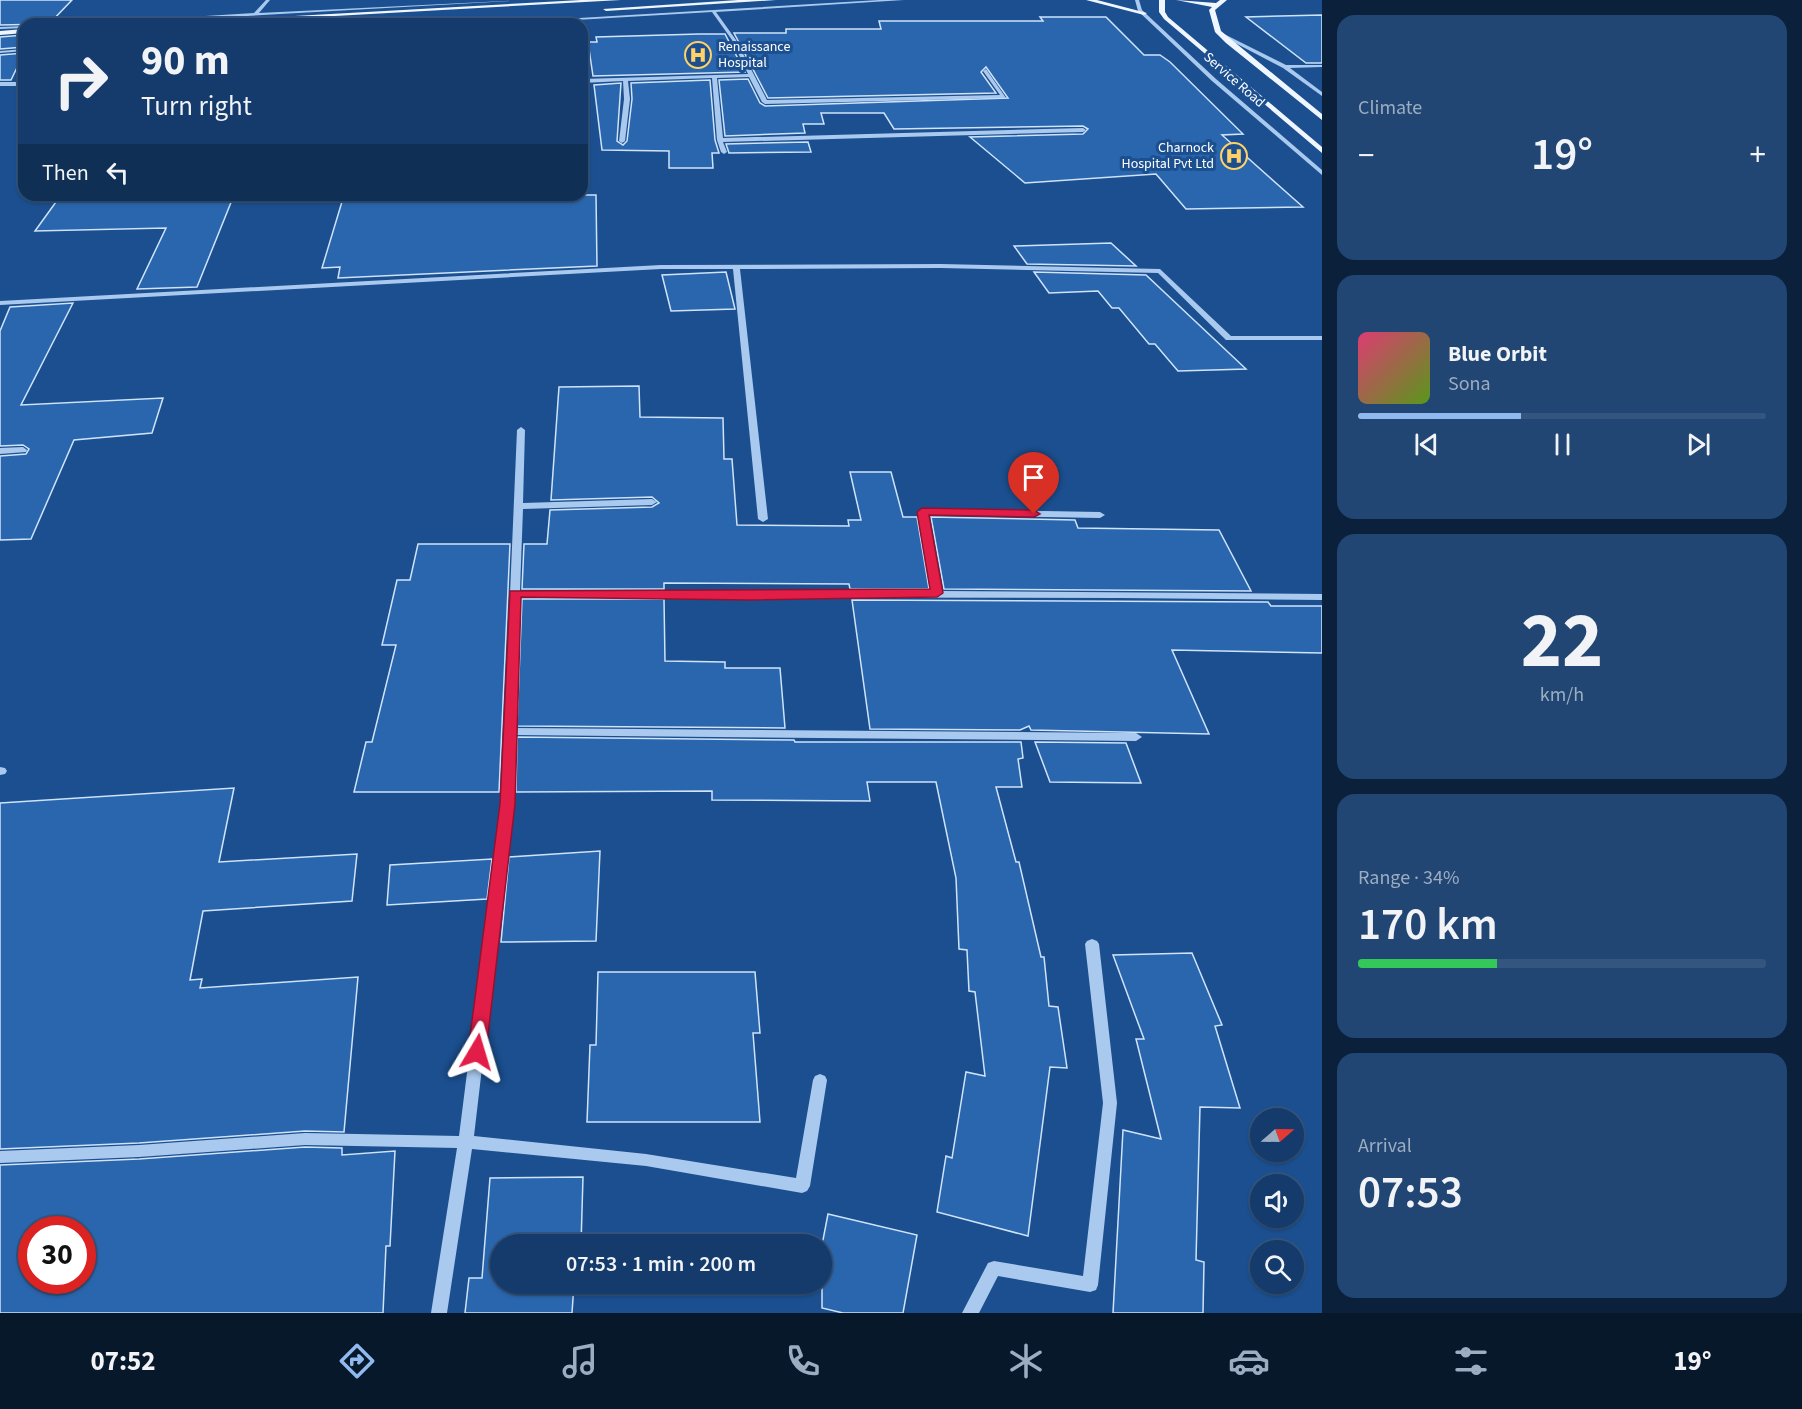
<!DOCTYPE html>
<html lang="en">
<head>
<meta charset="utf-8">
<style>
	:root { --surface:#143b6b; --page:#214673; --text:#f1f3f6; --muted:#9dadc1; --line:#33557e; --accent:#90b9f0 }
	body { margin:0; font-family:"Source Sans 3",sans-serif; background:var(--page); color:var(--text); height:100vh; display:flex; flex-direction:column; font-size:22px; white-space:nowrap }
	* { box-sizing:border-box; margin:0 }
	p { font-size:20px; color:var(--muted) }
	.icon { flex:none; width:33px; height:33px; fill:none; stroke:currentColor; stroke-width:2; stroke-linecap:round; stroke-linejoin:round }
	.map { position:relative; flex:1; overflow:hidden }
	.details { display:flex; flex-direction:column; gap:15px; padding:15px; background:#0b203b; width:480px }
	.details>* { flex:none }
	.guide { position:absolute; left:18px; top:18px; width:570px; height:183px; border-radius:18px; box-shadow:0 2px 4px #0004,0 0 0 2px var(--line); background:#143b6b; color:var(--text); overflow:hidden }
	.needle { width:39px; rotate:70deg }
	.fabs { position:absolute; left:1250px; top:1108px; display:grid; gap:12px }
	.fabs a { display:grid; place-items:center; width:54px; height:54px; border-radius:50%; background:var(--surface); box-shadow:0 2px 4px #0004,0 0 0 2px var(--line); font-size:30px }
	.speed { position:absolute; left:18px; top:1216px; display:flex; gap:12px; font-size:30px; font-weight:700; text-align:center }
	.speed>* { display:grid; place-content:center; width:78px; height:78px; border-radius:50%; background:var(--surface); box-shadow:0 2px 4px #0004,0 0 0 2px var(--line); line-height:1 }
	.speed .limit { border:9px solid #d22; background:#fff; color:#111 }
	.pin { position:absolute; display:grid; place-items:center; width:51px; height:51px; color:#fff; margin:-62px -26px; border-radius:50% 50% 50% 0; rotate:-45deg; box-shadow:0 0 6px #0007 }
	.pin .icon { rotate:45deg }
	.me { position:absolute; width:66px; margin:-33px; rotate:7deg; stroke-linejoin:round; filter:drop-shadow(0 0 4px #0008) }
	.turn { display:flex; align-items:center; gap:21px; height:126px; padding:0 24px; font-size:27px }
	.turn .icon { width:78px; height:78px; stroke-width:2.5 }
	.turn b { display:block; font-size:42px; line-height:51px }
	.then { display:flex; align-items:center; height:57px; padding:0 24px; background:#0003; gap:12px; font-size:22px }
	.big { font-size:45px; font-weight:600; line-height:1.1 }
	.details .card { flex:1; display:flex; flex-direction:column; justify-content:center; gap:9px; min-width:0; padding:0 21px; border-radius:18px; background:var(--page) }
	.details .dial { align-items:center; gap:0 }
	.dial b { font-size:78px; line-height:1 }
	.song { display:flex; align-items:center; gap:18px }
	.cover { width:72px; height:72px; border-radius:9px; background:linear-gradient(135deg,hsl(340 70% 55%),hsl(90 70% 35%)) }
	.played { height:6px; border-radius:3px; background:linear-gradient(90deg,var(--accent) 40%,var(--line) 40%) }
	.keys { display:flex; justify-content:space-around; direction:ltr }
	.heat { display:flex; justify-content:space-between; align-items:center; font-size:33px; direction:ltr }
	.charge { height:9px; border-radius:4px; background:linear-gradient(90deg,#34c759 34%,var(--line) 0) }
	.trip { position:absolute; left:490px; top:1234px; width:342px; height:60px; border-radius:30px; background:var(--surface); box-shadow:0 2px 4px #0004,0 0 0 2px var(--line); font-weight:600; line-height:60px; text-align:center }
	.tab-bar { display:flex; height:96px; justify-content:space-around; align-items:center; background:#08182b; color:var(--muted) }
	.tab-bar .icon { width:42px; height:42px }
	.tab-bar .active { color:var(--accent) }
	.tab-bar b { font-size:27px; color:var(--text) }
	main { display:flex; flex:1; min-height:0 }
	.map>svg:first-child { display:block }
	.building { fill:#2a66ad; stroke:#cfe3fa; stroke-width:1.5; fill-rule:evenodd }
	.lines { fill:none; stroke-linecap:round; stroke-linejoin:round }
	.minor { fill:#a9c9ee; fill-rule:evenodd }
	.major { fill:#f0f6ff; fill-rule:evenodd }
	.route { fill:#e11d48; stroke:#92132f; stroke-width:1.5 }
	.labels { text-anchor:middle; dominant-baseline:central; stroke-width:6; stroke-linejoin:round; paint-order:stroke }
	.far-poi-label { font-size:14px; fill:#fff; stroke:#1b4f8f; text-anchor:start }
	.far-street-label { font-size:14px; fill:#fff; stroke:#1b4f8f }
</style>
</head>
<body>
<main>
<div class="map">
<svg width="1322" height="1313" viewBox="0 0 1322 1313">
	<rect width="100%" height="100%" fill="#1b4f8f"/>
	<g class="building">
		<path d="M0,0H72L49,24L0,25Z"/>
		<path d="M1322,15V63H1306L1246,17Z"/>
		<path d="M1040,17H1106L1144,55H1160L1170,62L1243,134L1222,135L1303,207L1186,209L1156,174L1025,183L970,137L1083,134L1088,129L1083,126L894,129L884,113H821L824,124H803L805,133L725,136L719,80L748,79L760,103L765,106L1008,98L986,67L981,72L996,93L768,98L734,33H786V29H881L879,21H1043Z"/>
		<path d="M699,34H725L745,72L593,76L588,42H597L596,37Z"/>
		<path d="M24,35V47L0,49V37Z"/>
		<path d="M24,53L11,80H0V55Z"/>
		<path d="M710,80L715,140L719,153H712L713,168H669V151L602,150L594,85L621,83L617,141L623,145L627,141L632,99L631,83Z"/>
		<path d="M808,142L811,152L729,153L726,144Z"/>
		<path d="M61,195H234L197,287L137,289L166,228L35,231Z"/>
		<path d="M344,195H596L597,266L338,278L340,267L322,268Z"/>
		<path d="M1111,243L1136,266L1027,264L1014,246Z"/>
		<path d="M726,272L735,309L671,311L662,275Z"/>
		<path d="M1034,272L1146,275L1246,369L1178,371L1155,344H1149L1119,308H1112L1098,291L1049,293Z"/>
		<path d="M73,303L21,405L163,398L152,433L74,440L31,539L0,540V456L26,454L29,449L23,445L0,446V331L10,307Z"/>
		<path d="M639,386L640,417L723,418L724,459H732L737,525L849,526L848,520H861L850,472H891L903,517H917L929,589H850L849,584L664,583V589H522L524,544H547L550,510L652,507L659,503L652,497L551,500L559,387Z"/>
		<path d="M931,517L1075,520L1078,528L1219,530L1251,591L944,589Z"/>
		<path d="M418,544H510L499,792H354L366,742H372L396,645H382L397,580H410Z"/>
		<path d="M522,599H664L665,661L725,662V668H780L785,728L517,726Z"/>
		<path d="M852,600L1268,602L1271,606H1322V653L1172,650L1209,734L1031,730L1029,726L1020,730L870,729Z"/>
		<path d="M517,737L794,740L795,742H1021L1023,758L1018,759L1022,787H996L1016,862H1019L1041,957H1044L1049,1006L1058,1007L1067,1068L1050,1067L1028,1236L937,1212L946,1156L952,1158L966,1072L985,1076L975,992L969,991L967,950L959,949L956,878L936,782H867L870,801L712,800V791L516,792Z"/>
		<path d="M1035,742L1126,743L1141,783L1050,782Z"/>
		<path d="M234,788L219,862L357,854L352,901L203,911L190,980L202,979L200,988L358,977L344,1132L305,1131L139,1143L0,1149V803Z"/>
		<path d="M600,851L596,941L501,942L509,857Z"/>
		<path d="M492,859L487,899L387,905L390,865Z"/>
		<path d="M1192,953L1222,1025L1215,1026L1240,1108L1200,1107L1196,1260L1204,1262L1203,1313H1113L1123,1130L1161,1139L1136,1039H1144L1113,955Z"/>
		<path d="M598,972H755L760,1033H753L760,1122H587L590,1045H596Z"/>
		<path d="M305,1147L342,1148V1155L395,1151L390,1246H386L383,1313H0V1165L139,1159ZM32,1230H82V1281H32Z"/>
		<path d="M583,1177L581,1245H501V1284H574L572,1313H465L469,1278H482L490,1178Z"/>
		<path d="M828,1214L917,1235L903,1313H843L822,1308V1245Z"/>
	</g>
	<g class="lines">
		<g class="minor">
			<path d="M266,0H270L259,13L527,0L104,24H76L254,13Z"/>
			<path d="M879,0H904L716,12L736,40L767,100L1000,95L983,71L986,69L1006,98L765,104L762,102L749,77L717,78L723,138L1083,128L1086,130L1083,132L723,142L727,152L724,154L721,152L717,140L712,78L628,81L630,99L625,141L622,143L619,141L624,99L623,81L582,83V79L748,74L732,40L712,12L506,24H480Z"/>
			<path d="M1135,0H1139L1142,10L1216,79L1322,170V175L1212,81L1138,11Z"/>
			<path d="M24,26V28L0,29V27Z"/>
			<path d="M1218,31L1286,65H1322V67L1290,68L1322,92V96L1283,68L1216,33Z"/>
			<path d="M24,49V51L0,53V51Z"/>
			<rect x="0" y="82" width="24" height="4"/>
			<path d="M941,264L1160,269L1231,336H1322V340H1226L1158,273L941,268L740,269L768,519L763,522L758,519L733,269H661L0,305V301L661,265Z"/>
			<path d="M521,427L525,430L523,503L652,499L657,502L652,505L523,509L520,591H932L918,512L923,509L1100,512L1105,515L1100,518L928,515L942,591L1322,594V600L1120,598L520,597L515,728L1136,733L1142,737L1136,741L515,735L513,804L474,1136L646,1154L796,1178L813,1080L815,1076L820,1074L825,1076L827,1080L810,1186L807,1191L802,1193L646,1166L472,1149L447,1313H431L457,1148L305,1145L139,1157L0,1163V1151L139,1145L305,1133L459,1136L501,804L517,430Z"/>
			<path d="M23,447L27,450L26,452L0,454V448Z"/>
			<path d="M0,767L5,768L7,771L5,774L0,775Z"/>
			<path d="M1092,939L1097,941L1099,944L1117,1103L1098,1285L1096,1290L1090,1292L998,1276L979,1313H962L988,1263L994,1261L1083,1276L1103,1103L1085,944L1087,941Z"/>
		</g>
		<g class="major">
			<path d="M581,0H621L190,24H149Z"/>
			<path d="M738,0H776L606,11L603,9Z"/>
			<path d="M1086,0H1097L1147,13L1144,15Z"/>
			<path d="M1159,0H1165V12L1168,17L1322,147V153L1164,19L1159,12Z"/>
			<path d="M1176,0L1216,3L1220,0H1227L1215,10L1221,31L1322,114V120L1226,43L1215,32L1209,10L1212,7Z"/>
			<path d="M24,29V33L0,35V31Z"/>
		</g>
	</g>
	<path class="route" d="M922,508L1034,510L1040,514L1034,517L929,515L943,593L937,597L749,600L521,597L515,804L486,1052L484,1057L477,1059L470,1057L468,1052L500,804L510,591L930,589L917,512Z"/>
	<defs>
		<symbol id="hospital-ring" viewBox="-11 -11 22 22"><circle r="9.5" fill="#1b4f8f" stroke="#ffd166" stroke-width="1.5"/><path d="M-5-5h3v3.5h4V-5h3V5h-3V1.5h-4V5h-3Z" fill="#ffd166"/></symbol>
	</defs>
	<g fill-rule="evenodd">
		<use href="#hospital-ring" x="683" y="40" width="30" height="30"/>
		<use href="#hospital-ring" x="1219" y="141" width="30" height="30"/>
	</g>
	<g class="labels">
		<g class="far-poi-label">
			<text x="718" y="47">Renaissance<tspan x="718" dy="16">Hospital</tspan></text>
			<text x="1214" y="148" text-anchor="end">Charnock<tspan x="1214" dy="16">Hospital Pvt Ltd</tspan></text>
		</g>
		<g class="far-street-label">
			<text transform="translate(1234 80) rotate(41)">Service Road</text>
		</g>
	</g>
</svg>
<div class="fabs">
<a><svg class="needle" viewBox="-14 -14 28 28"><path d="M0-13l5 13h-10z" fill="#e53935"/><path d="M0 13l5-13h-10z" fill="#9dadc1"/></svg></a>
<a><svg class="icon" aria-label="sound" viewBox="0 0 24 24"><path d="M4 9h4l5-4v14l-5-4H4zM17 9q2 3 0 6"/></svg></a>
<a><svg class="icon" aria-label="search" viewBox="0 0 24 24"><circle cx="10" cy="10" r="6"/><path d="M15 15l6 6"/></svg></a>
</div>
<div class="speed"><div class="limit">30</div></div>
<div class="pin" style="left:1034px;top:514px;background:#d93025"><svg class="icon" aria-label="arrive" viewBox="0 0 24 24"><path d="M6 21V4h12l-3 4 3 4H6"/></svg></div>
<svg class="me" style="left:477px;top:1052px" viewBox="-20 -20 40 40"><path d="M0-17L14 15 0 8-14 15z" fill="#e11d48" stroke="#fff" stroke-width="4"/></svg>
<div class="trip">07:53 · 1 min · 200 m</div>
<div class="guide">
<div class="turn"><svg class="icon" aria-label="right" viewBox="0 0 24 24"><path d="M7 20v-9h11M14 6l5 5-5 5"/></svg><div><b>90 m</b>Turn right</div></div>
<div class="then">Then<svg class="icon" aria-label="left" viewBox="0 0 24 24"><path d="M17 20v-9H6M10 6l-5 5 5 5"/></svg></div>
</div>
</div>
<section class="details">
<div class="card"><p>Climate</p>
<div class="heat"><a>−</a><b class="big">19°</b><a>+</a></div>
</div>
<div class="card">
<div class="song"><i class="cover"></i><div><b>Blue Orbit</b><p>Sona</p></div></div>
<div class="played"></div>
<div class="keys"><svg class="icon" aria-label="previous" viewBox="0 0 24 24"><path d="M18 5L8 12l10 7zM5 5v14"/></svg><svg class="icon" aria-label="pause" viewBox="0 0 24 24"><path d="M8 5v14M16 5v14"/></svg><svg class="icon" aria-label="next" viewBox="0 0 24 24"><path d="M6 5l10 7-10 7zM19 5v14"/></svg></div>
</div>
<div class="card dial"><b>22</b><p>km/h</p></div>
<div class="card"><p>Range · 34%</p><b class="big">170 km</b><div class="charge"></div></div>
<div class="card"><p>Arrival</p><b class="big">07:53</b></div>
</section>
</main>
<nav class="tab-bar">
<b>07:52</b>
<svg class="icon active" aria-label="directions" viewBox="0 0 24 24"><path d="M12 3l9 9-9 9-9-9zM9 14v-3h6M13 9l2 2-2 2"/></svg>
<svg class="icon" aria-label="music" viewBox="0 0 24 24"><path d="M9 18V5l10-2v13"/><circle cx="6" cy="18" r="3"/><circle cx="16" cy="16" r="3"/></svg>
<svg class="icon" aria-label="phone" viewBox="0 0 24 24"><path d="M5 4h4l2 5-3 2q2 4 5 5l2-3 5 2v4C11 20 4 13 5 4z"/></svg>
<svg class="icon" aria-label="climate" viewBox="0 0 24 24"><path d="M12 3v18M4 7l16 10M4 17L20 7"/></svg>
<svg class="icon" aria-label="car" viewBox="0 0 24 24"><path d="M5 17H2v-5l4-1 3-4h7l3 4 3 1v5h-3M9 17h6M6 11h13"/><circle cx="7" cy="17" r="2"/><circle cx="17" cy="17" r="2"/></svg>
<svg class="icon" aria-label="filters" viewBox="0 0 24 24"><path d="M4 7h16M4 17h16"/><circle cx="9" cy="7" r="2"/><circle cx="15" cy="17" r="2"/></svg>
<b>19°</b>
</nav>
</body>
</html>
